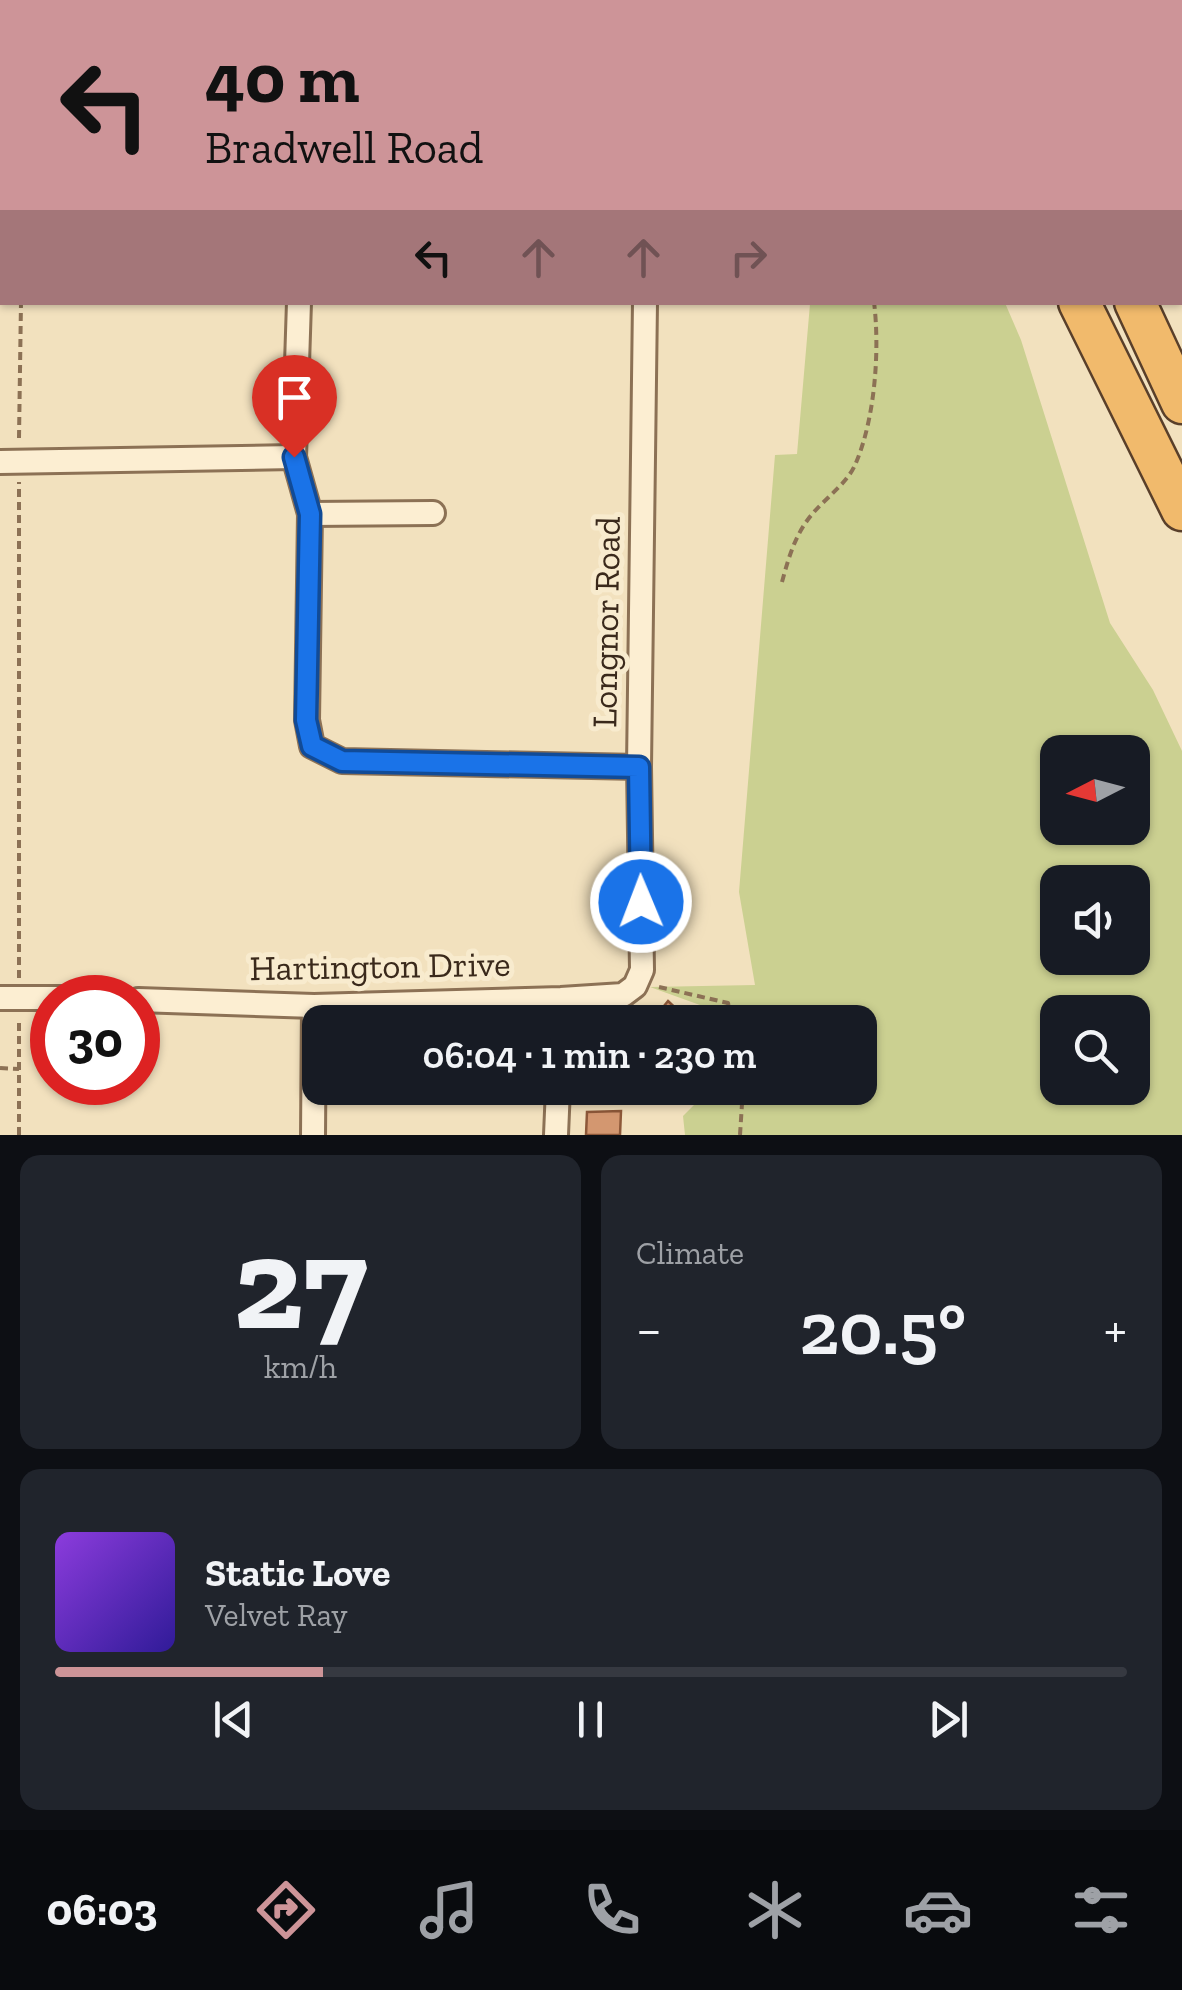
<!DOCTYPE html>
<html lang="en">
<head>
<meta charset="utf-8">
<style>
	:root { --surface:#171b24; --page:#20242c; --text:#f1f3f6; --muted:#9ea1a6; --line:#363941; --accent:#cd9498 }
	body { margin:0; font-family:"Zilla Slab",serif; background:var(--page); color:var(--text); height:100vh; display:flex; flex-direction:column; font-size:38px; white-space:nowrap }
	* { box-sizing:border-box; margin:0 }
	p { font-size:32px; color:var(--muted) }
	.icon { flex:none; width:55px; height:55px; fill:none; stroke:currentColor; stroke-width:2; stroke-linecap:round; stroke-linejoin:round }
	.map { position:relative; height:1135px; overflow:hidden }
	.drawer { display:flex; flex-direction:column; gap:20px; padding:20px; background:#0d0f14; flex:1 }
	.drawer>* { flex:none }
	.top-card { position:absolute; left:0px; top:0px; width:1182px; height:305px; box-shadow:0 2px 8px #0004; background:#cd9498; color:#111; overflow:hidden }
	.needle { width:65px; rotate:264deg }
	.fabs { position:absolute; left:1040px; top:735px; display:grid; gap:20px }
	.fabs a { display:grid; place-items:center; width:110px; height:110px; border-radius:20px; background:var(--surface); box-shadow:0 2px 8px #0004; font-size:50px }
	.speed { position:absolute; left:30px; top:975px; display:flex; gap:20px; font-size:50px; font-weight:700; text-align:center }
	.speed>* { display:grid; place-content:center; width:130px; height:130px; border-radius:50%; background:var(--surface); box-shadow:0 2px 8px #0004; line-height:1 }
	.speed .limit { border:15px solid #d22; background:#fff; color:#111 }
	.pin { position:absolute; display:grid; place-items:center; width:85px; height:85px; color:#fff; margin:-102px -42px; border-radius:50% 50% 50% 0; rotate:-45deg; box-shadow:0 0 10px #0007 }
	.pin .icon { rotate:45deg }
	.me { position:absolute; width:110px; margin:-55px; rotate:359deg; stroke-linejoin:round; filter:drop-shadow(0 0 8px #0008) }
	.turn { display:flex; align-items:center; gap:35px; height:210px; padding:0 40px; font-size:45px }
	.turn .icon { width:130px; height:130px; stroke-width:2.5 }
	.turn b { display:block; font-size:70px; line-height:85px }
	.lanes { display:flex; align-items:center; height:95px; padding:0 40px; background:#0003; justify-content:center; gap:50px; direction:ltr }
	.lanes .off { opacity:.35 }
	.big { font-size:75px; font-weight:600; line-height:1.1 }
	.drawer .widget { flex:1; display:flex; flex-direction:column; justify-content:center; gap:15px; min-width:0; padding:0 35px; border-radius:20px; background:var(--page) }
	.drawer .dial { align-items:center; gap:0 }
	.dial b { font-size:130px; line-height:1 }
	.song { display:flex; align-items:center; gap:30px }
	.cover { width:120px; height:120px; border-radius:15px; background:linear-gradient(135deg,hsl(270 70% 55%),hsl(250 70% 35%)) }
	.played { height:10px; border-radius:5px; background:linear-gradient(90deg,var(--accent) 25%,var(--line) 25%) }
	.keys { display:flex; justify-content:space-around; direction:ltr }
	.heat { display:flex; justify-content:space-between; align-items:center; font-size:55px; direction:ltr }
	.drawer .tiles { flex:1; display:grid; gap:20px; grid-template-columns:1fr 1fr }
	.widget:last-child { grid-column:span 2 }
	.trip { position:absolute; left:302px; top:1005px; width:575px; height:100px; border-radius:20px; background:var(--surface); box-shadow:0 2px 8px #0004; font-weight:600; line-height:100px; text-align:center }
	.tab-bar { display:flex; height:160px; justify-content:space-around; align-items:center; background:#090b0e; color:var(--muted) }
	.tab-bar .icon { width:70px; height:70px }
	.tab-bar .active { color:var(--accent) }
	.tab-bar b { font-size:45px; color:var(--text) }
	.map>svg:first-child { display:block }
	.farmland { fill:#e8ddab }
	.green { fill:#cbd091; fill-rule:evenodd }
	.building { fill:#d39770; stroke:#8d5839; stroke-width:2.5 }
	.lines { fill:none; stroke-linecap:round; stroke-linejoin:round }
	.minor-casing { stroke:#8c7155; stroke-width:28 }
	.trunk-casing { stroke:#593f2a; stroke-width:45 }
	.path { stroke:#8c7155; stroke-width:4; stroke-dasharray:8 5; stroke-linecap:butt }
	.minor { stroke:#fceed2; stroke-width:22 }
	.trunk { stroke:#f1ba6c; stroke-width:40 }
	.route-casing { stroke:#114b97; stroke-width:25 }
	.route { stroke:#1a73e8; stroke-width:18 }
	.labels { text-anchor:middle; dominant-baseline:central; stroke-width:10; stroke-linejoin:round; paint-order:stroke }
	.street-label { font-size:35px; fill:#3a291b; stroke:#f8ebce }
</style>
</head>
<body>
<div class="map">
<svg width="1182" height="1135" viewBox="0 0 1182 1135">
	<rect width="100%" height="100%" fill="#f2e1be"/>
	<path class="farmland" d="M491,0H787L491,2Z"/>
	<path class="green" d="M806,303H1005L1021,340L1110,623L1153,690L1182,751V1135H685L683,1116L700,1099L702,1088H860V1022H711V1009L650,987L755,985L739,892L775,455L797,454L810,304ZM1058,752H1132V828H1058ZM1058,882H1132V958H1058ZM1058,1012H1132V1088H1058Z"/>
	<g class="building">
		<path d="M668,1001L689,1021L688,1022H651Z"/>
		<path d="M605,1088H638L625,1103Z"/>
		<path d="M621,1111L620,1135H586L587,1112Z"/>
	</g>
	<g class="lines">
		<defs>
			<g id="minor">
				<path d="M299,302L294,457L310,514L307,720L312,746L342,761L639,767"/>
				<path d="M0,462L294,457"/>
				<path d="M310,514L433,513"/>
				<path d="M0,998H71"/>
				<path d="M138,1000L314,1006L561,999L623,995L635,986L642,970L639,767L645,302"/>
				<path d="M313,1135L314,1006"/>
				<path d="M556,1135L558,1088"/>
			</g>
			<g id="trunk">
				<path d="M952,0L953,2"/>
				<path d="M1014,0L1015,2"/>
				<path d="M1079,302L1182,510"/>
				<path d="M1135,302L1182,403"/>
			</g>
		</defs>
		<use href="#minor" class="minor-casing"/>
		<use href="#trunk" class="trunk-casing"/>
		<g class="path">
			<path d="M746,0L751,2"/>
			<path d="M1068,0L1069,2"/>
			<path d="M25,2L26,0"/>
			<path d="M1180,260L1182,264"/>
			<path d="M19,438L21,302"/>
			<path d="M782,582C789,556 796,532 814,512C827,497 847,483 855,465C875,420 880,350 874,302"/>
			<path d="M19,978V482"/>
			<path d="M659,987L728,1003L732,1022"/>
			<path d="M0,1068L19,1069"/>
			<path d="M19,1135V1022"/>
			<path d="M740,1135L743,1088"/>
		</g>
		<use href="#minor" class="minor"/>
		<use href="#trunk" class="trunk"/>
	</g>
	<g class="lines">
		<defs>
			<path id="route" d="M294,457L310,514L306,720L312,746L342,761L639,767L641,902"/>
		</defs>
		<use href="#route" class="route-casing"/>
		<use href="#route" class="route"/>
	</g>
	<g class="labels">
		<g class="street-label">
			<text transform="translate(606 622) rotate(-89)">Longnor Road</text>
			<text transform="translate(380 966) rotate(-1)">Hartington Drive</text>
		</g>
	</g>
</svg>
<div class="fabs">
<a><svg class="needle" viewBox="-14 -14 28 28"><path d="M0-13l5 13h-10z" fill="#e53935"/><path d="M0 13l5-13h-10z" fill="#9ea1a6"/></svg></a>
<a><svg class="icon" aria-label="sound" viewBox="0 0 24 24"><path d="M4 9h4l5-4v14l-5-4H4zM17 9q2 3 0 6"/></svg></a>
<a><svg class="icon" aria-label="search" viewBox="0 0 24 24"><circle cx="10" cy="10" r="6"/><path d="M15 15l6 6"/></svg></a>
</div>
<div class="speed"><div class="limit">30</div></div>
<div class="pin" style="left:294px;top:457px;background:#d93025"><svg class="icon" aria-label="arrive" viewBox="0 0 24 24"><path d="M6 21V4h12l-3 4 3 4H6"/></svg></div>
<svg class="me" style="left:641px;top:902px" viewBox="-20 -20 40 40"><circle r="17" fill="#1a73e8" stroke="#fff" stroke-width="3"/><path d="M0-11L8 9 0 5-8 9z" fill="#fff"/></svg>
<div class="trip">06:04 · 1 min · 230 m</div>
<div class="top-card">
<div class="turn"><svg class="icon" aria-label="left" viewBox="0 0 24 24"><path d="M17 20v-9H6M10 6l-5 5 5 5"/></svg><div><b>40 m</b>Bradwell Road</div></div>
<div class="lanes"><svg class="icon" aria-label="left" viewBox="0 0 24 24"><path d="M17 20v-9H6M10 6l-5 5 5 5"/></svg><svg class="icon off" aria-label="ahead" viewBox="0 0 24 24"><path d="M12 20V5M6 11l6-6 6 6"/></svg><svg class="icon off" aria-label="ahead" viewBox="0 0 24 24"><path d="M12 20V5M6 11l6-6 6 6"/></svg><svg class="icon off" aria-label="right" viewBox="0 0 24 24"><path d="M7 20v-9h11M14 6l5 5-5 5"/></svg></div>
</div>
</div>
<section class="drawer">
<div class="tiles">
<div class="widget dial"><b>27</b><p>km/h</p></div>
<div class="widget"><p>Climate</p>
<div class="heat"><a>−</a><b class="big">20.5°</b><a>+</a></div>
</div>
<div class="widget">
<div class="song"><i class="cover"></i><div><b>Static Love</b><p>Velvet Ray</p></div></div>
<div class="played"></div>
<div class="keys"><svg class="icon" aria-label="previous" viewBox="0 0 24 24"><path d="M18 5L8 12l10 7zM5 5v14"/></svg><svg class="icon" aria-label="pause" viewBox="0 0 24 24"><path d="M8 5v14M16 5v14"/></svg><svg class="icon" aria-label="next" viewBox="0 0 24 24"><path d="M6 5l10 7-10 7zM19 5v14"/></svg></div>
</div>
</div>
</section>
<nav class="tab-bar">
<b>06:03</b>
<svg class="icon active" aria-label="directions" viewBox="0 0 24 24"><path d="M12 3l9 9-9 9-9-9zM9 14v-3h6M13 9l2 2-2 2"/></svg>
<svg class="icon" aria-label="music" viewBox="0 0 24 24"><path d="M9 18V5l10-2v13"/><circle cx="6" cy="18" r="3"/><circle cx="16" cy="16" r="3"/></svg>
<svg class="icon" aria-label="phone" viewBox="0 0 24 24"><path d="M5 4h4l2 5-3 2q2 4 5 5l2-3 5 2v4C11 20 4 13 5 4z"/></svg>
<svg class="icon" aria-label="climate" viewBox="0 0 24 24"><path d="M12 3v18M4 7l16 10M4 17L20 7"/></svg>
<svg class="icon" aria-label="car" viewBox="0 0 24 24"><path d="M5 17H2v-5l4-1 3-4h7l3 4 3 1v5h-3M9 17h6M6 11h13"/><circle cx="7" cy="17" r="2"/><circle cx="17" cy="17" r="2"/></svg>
<svg class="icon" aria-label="filters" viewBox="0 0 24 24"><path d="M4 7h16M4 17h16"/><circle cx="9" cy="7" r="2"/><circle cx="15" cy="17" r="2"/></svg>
</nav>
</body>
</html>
